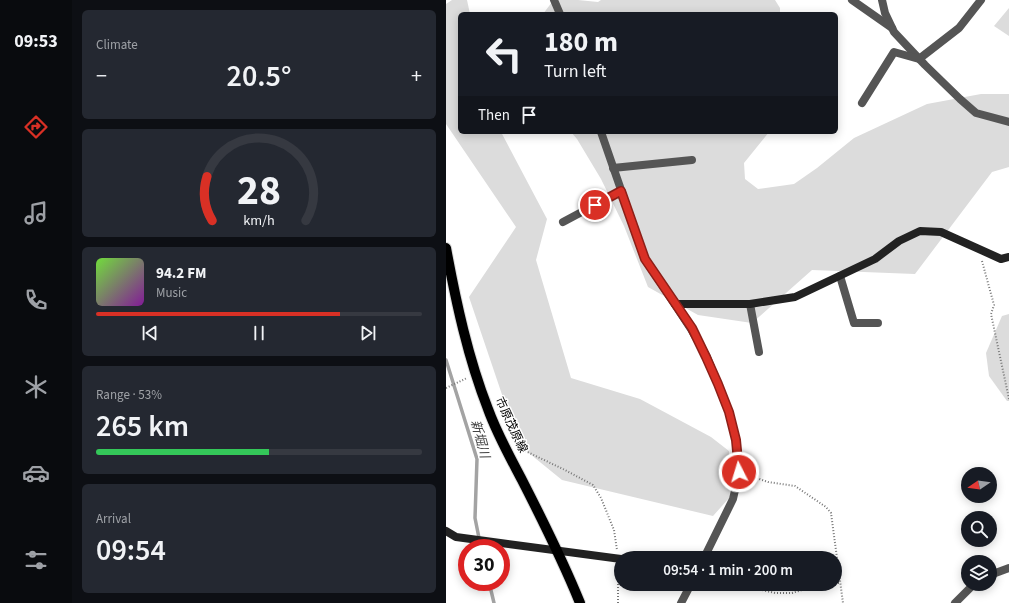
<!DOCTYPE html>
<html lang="en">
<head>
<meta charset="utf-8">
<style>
	:root { --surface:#171b24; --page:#242831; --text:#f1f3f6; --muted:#9ea1a6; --line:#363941; --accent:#d93025 }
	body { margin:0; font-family:"Source Sans 3","Noto Sans JP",sans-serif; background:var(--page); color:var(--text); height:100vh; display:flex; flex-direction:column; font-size:15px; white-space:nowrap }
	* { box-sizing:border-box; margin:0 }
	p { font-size:13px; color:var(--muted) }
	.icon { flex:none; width:22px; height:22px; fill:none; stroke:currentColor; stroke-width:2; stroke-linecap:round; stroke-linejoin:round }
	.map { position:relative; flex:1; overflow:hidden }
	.details { display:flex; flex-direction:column; gap:10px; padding:10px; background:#0d0f14; width:374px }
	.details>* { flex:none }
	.banner { position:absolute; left:12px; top:12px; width:380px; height:122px; border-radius:6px; box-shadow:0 2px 10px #0003; background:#171b24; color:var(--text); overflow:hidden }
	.needle { width:26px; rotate:257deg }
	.controls { position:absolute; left:515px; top:467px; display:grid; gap:8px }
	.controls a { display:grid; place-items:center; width:36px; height:36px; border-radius:50%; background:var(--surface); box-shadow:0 2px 10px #0003; font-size:20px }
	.speed { position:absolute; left:12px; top:539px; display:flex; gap:8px; font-size:20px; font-weight:700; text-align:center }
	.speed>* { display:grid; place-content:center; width:52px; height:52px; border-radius:50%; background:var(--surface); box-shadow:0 2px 10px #0003; line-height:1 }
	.speed .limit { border:6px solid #d22; background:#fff; color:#111 }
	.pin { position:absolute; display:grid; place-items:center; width:34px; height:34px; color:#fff; margin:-17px; border:2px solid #fff; border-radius:50%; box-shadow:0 1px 4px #0007 }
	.me { position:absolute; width:44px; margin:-22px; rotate:355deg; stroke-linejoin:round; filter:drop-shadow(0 0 3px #0008) }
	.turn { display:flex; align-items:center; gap:14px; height:84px; padding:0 20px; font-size:18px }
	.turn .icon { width:52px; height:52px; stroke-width:2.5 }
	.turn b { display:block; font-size:28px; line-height:34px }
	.then { display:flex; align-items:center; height:38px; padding:0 20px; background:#0003; gap:8px; font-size:15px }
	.big { font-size:30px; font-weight:600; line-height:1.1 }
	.details .tile { flex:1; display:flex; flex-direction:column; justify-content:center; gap:6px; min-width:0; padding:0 14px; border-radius:6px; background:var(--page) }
	.details .dial { align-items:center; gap:0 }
	.dial svg { height:104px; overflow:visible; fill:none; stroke:var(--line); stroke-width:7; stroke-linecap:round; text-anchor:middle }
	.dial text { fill:var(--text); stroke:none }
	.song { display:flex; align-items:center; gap:12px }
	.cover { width:48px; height:48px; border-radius:6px; background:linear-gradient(135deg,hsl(100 70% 55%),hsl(290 70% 35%)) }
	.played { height:4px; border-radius:2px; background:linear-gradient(90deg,var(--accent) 75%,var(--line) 75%) }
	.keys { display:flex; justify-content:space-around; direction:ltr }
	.heat { display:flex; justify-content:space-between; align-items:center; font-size:22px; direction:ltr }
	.charge { height:6px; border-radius:3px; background:linear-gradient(90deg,#34c759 53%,var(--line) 0) }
	.trip { position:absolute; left:168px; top:551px; width:228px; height:40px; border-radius:20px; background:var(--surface); box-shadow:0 2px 10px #0003; font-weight:600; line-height:40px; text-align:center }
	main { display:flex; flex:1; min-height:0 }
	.tabs { display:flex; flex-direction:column; width:72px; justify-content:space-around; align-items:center; background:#090b0e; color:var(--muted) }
	.tabs .icon { width:28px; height:28px }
	.tabs .selected { color:var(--accent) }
	.tabs b { font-size:18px; color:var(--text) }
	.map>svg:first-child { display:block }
	.green { fill:#dcdcdc }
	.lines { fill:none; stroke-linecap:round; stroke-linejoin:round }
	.stream { stroke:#a3a3a3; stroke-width:3.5 }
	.primary-casing { stroke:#dbdbdb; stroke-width:12 }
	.path { stroke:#777; stroke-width:2; stroke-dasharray:1 2; stroke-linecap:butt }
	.street { stroke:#555; stroke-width:8 }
	.secondary { stroke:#222; stroke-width:8 }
	.primary { stroke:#000; stroke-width:10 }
	.route-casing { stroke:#8d1f18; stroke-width:10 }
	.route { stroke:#d93025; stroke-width:7 }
	.labels { text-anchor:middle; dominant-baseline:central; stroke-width:3; stroke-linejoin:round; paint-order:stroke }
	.street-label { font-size:12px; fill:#000; stroke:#fff }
	.water-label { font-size:13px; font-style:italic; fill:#444; stroke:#fff }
</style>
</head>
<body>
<main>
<nav class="tabs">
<b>09:53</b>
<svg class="icon selected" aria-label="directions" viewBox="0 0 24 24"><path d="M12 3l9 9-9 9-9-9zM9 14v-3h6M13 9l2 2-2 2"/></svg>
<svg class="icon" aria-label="music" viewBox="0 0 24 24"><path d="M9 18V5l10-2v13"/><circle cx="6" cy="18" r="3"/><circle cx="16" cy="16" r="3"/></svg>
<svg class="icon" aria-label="phone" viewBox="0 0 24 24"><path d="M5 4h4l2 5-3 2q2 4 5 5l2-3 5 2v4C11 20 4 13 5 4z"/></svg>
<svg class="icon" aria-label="climate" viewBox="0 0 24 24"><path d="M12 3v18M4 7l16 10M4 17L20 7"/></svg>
<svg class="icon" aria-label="car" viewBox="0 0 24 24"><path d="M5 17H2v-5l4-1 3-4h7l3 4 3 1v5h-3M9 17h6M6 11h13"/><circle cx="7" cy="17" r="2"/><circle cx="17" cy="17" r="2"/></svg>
<svg class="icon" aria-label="filters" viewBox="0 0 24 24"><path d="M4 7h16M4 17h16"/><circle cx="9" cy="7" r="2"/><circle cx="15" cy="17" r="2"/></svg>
</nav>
<section class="details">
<div class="tile"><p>Climate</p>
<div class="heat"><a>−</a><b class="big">20.5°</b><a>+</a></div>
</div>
<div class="tile dial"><svg viewBox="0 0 100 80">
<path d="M14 69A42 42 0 1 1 86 69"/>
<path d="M14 69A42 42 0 0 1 10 35" stroke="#d93025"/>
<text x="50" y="56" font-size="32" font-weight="700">28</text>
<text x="50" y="72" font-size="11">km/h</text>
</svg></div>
<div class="tile">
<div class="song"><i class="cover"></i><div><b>94.2 FM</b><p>Music</p></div></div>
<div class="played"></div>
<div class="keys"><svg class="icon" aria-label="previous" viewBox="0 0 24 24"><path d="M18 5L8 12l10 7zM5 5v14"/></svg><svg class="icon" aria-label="pause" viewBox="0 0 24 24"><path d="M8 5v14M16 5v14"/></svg><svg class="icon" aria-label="next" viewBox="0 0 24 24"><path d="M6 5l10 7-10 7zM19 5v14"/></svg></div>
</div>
<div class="tile"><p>Range · 53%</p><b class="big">265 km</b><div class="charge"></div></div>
<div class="tile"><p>Arrival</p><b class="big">09:54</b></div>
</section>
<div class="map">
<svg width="563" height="603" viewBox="0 0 563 603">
	<rect width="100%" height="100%" fill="#fff"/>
	<g class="green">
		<path d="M6,0H21L24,14H14V132H55L101,219L90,260L125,378L194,399L265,437L283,451L284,497L267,516L116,480L73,445L23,297L70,227L0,124V4Z"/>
		<path d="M114,0H132L152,2L155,0H329L334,8V14H97L106,2Z"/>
		<path d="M563,8V36L548,26Z"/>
		<path d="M535,94H563V167L546,172L469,274L366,270L306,323L252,315L202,287L178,226L155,179L131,139L125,132H323L298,163L299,179L312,189L348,184L371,168L408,138L481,104Z"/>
		<path d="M563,314V401H561L543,376L540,353L556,316Z"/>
	</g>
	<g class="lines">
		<g class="stream">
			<path d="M0,360L31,459L29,518L35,548"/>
			<path d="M43,582L48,603"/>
		</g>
		<defs>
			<path id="primary" d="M0,248C10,302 22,358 42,409C51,434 64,457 76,480C97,521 117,561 134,603"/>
		</defs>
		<use href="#primary" class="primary-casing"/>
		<g class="path">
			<path d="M536,261L548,305L545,314L563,399"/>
			<path d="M0,388L21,378"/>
			<path d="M71,447L119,470L147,485L155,498L168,530L171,550"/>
			<path d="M302,475L322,482L349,486L380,507L385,513L397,603"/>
			<path d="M389,583H394"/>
			<path d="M290,584L329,593H346L376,584"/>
			<path d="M172,603V568"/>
		</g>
		<g class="street">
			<path d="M108,0L114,14"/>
			<path d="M406,0L446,28"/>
			<path d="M436,0L439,13L448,32L479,65L514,99L530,113L563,122"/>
			<path d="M416,103L448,52L473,59L513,28L535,0"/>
			<path d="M155,132L199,259L245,329L261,357L283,412L290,440L293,472L287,499L258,558"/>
			<path d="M167,168L246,160"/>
			<path d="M117,222L175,191"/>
			<path d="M394,276L408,323H432"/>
			<path d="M304,304L313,352"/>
			<path d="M544,575L563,568"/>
			<path d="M235,603L245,584"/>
			<path d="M509,603L528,584"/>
		</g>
		<g class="secondary">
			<path d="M229,304H304L349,297L429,259L453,241L474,231L495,232L555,259L563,257"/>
			<path d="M0,531L10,537L175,559"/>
		</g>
		<use href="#primary" class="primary"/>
	</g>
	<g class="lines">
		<defs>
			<path id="route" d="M149,205L175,191L199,259L246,328L260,357L272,384L283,412L290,440L293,472"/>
		</defs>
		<use href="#route" class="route-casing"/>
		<use href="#route" class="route"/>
	</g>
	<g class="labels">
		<g class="street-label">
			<text transform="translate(65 425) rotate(65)">市原茂原線</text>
		</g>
		<g class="water-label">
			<text transform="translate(34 439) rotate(75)">新堀川</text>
		</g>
	</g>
</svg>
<div class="controls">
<a><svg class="needle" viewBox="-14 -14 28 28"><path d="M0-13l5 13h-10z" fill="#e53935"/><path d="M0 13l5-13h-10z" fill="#9ea1a6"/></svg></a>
<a><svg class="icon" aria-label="search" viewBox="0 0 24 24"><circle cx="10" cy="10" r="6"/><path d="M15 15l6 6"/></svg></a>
<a><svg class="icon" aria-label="layers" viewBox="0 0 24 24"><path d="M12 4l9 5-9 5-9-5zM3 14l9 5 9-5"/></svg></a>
</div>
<div class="speed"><div class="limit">30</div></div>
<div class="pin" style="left:149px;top:205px;background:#d93025"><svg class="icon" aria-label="arrive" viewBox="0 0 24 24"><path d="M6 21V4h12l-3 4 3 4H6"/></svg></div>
<svg class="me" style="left:293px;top:472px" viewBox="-20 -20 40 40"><circle r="17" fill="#d93025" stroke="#fff" stroke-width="3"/><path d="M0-11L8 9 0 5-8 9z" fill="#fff"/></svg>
<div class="trip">09:54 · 1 min · 200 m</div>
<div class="banner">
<div class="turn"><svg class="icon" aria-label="left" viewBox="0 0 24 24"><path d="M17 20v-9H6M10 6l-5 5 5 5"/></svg><div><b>180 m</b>Turn left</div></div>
<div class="then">Then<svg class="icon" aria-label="arrive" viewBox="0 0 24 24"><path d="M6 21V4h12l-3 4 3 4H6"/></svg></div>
</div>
</div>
</main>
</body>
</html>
